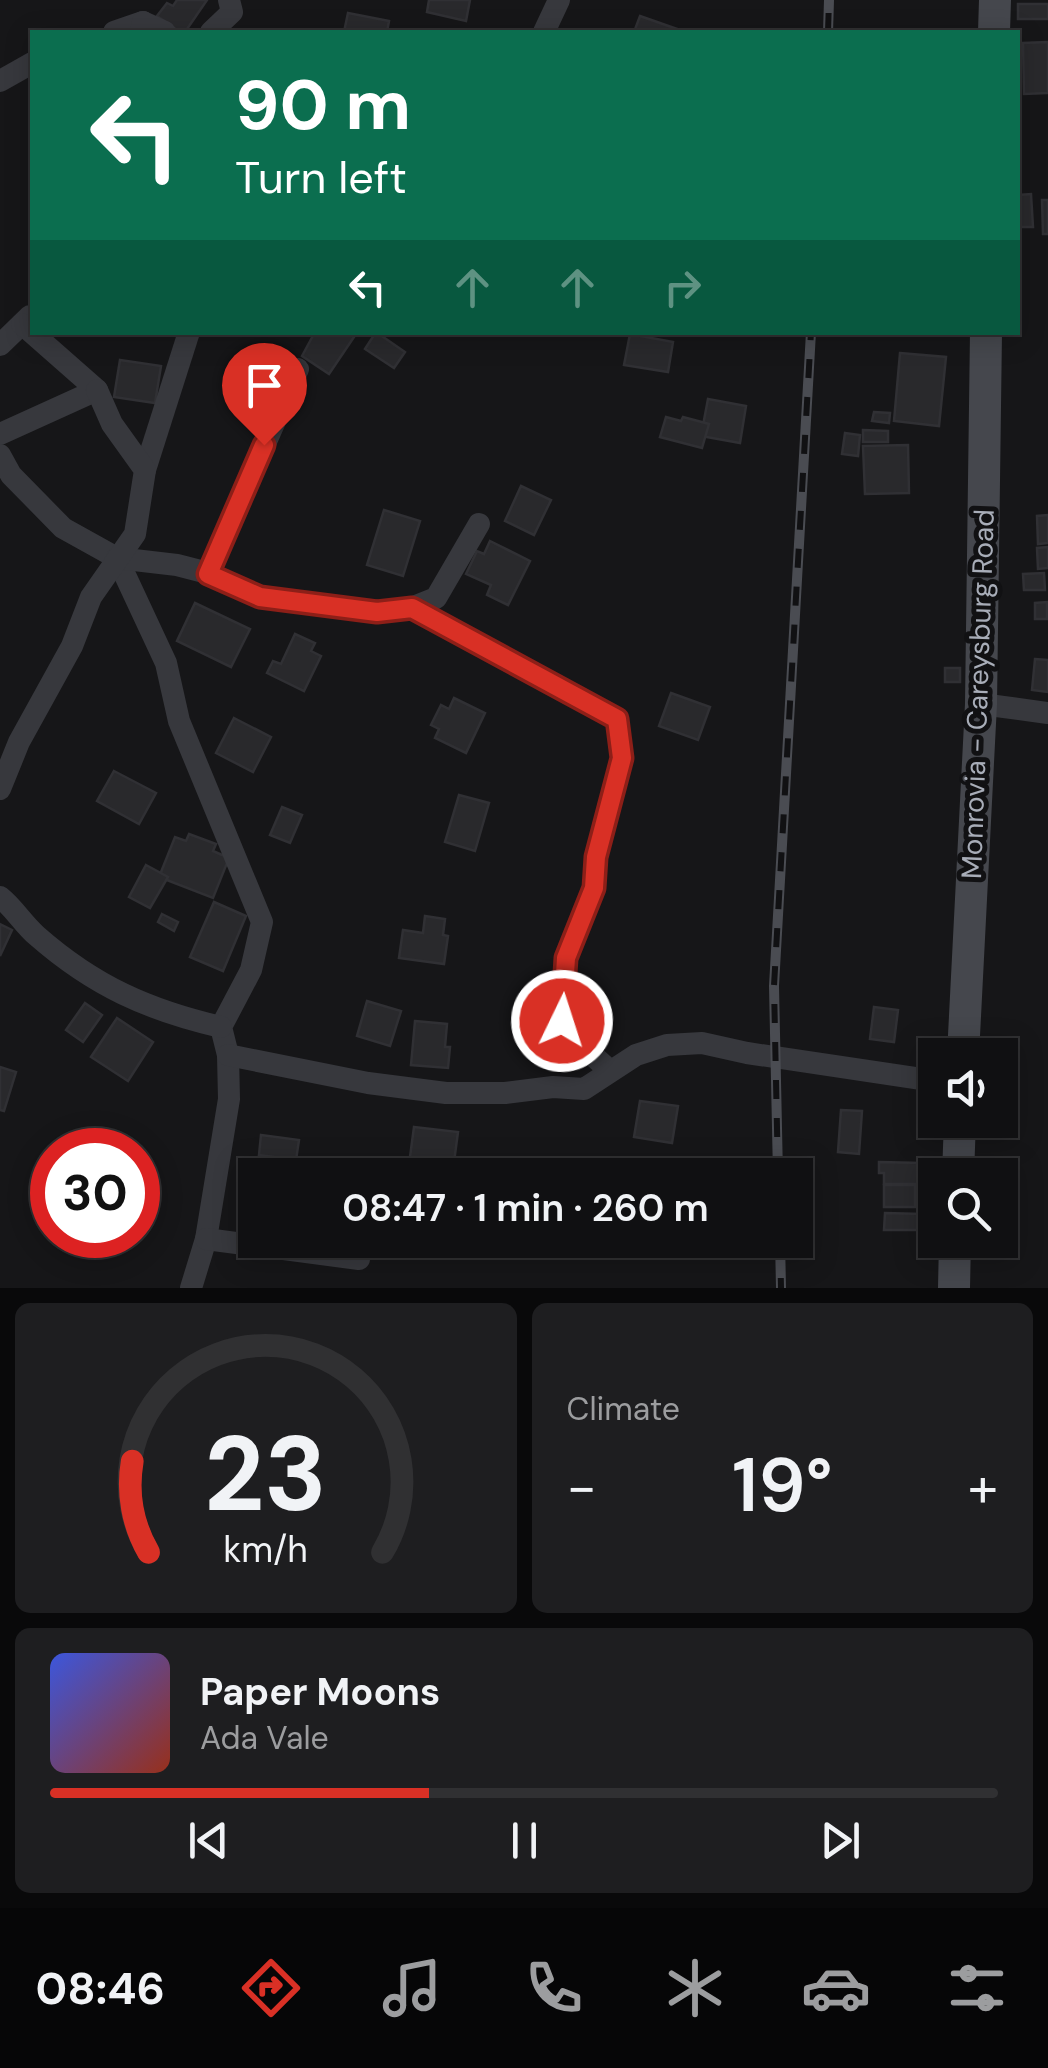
<!DOCTYPE html>
<html lang="en">
<head>
<meta charset="utf-8">
<style>
	:root { --surface:#101012; --page:#1e1e20; --text:#f1f3f6; --muted:#9c9d9f; --line:#303032; --accent:#d93025 }
	body { margin:0; font-family:"DM Sans",sans-serif; background:var(--page); color:var(--text); height:100vh; display:flex; flex-direction:column; font-size:38px; white-space:nowrap }
	* { box-sizing:border-box; margin:0 }
	p { font-size:32px; color:var(--muted) }
	.icon { flex:none; width:55px; height:55px; fill:none; stroke:currentColor; stroke-width:2; stroke-linecap:round; stroke-linejoin:round }
	.map { position:relative; height:1288px; overflow:hidden }
	.side { display:flex; flex-direction:column; gap:15px; padding:15px; background:#09090a; flex:1 }
	.side>* { flex:none }
	.banner { position:absolute; left:30px; top:30px; width:990px; height:305px; border-radius:0px; box-shadow:0 5px 25px #0003,0 0 0 2px var(--line); background:#0b6e4f; color:#fff; overflow:hidden }
	.tools { position:absolute; left:918px; top:1038px; display:grid; gap:20px }
	.tools a { display:grid; place-items:center; width:100px; height:100px; border-radius:0px; background:var(--surface); box-shadow:0 5px 25px #0003,0 0 0 2px var(--line); font-size:50px }
	.speed { position:absolute; left:30px; top:1128px; display:flex; gap:20px; font-size:50px; font-weight:700; text-align:center }
	.speed>* { display:grid; place-content:center; width:130px; height:130px; border-radius:50%; background:var(--surface); box-shadow:0 5px 25px #0003,0 0 0 2px var(--line); line-height:1 }
	.speed .limit { border:15px solid #d22; background:#fff; color:#111 }
	.pin { position:absolute; display:grid; place-items:center; width:85px; height:85px; color:#fff; margin:-102px -42px; border-radius:50% 50% 50% 0; rotate:-45deg; box-shadow:0 0 10px #0007 }
	.pin .icon { rotate:45deg }
	.me { position:absolute; width:110px; margin:-55px; rotate:4deg; stroke-linejoin:round; filter:drop-shadow(0 0 8px #0008) }
	.turn { display:flex; align-items:center; gap:35px; height:210px; padding:0 40px; font-size:45px }
	.turn .icon { width:130px; height:130px; stroke-width:2.5 }
	.turn b { display:block; font-size:70px; line-height:85px }
	.lanes { display:flex; align-items:center; height:95px; padding:0 40px; background:#0003; justify-content:center; gap:50px; direction:ltr }
	.lanes .off { opacity:.35 }
	.big { font-size:75px; font-weight:600; line-height:1.1 }
	.side .widget { flex:1; display:flex; flex-direction:column; justify-content:center; gap:15px; min-width:0; padding:0 35px; border-radius:15px; background:var(--page) }
	.side .dial { align-items:center; gap:0 }
	.dial svg { height:260px; overflow:visible; fill:none; stroke:var(--line); stroke-width:7; stroke-linecap:round; text-anchor:middle }
	.dial text { fill:var(--text); stroke:none }
	.song { display:flex; align-items:center; gap:30px }
	.cover { width:120px; height:120px; border-radius:15px; background:linear-gradient(135deg,hsl(230 70% 55%),hsl(10 70% 35%)) }
	.played { height:10px; border-radius:5px; background:linear-gradient(90deg,var(--accent) 40%,var(--line) 40%) }
	.keys { display:flex; justify-content:space-around; direction:ltr }
	.heat { display:flex; justify-content:space-between; align-items:center; font-size:55px; direction:ltr }
	.side .tiles { flex:1; display:grid; gap:15px; grid-template-columns:1fr 1fr }
	.widget:last-child { grid-column:span 2 }
	.trip { position:absolute; left:238px; top:1158px; width:575px; height:100px; border-radius:0px; background:var(--surface); box-shadow:0 5px 25px #0003,0 0 0 2px var(--line); font-weight:600; line-height:100px; text-align:center }
	.dock { display:flex; height:160px; justify-content:space-around; align-items:center; background:#060607; color:var(--muted) }
	.dock .icon { width:70px; height:70px }
	.dock .on { color:var(--accent) }
	.dock b { font-size:45px; color:var(--text) }
	.map>svg:first-child { display:block }
	.building { fill:#29292c; stroke:#303034; stroke-width:2.5 }
	.lines { fill:none; stroke-linecap:round; stroke-linejoin:round }
	.minor { stroke:#37383d; stroke-width:22 }
	.secondary { stroke:#45474d; stroke-width:32 }
	.rail-casing { stroke:#4a4c52; stroke-width:10 }
	.rail { stroke:#111113; stroke-width:6; stroke-dasharray:19; stroke-linecap:butt }
	.route-casing { stroke:#8d1f18; stroke-width:25 }
	.route { stroke:#d93025; stroke-width:18 }
	.labels { text-anchor:middle; dominant-baseline:central; stroke-width:10; stroke-linejoin:round; paint-order:stroke }
	.street-label { font-size:28px; fill:#a8adb8; stroke:#111113 }
</style>
</head>
<body>
<div class="map">
<svg width="1048" height="1288" viewBox="0 0 1048 1288">
	<rect width="100%" height="100%" fill="#161618"/>
	<g class="building">
		<path d="M177,0H207L185,32H180L157,16L167,3L173,6Z"/>
		<path d="M429,0H470L466,21L427,12Z"/>
		<rect x="1018" y="4" width="30" height="15"/>
		<path d="M348,13L389,21L387,32H344Z"/>
		<path d="M640,16L677,29L675,32H634Z"/>
		<path d="M1048,42V93L1024,94L1023,43Z"/>
		<path d="M1031,194L1033,227H1018V195Z"/>
		<path d="M1042,200H1048V234H1043Z"/>
		<path d="M315,332H348L354,337L329,374L302,356Z"/>
		<path d="M376,332L405,352L394,368L365,349Z"/>
		<path d="M630,334L673,342L668,372L624,365Z"/>
		<path d="M900,353L946,357L939,426L894,421Z"/>
		<path d="M120,360L161,366L155,403L114,397Z"/>
		<path d="M708,399L746,406L740,443L701,436Z"/>
		<path d="M874,412L890,413L889,423L872,421Z"/>
		<path d="M666,417L681,421L683,417L709,424L702,448L660,437Z"/>
		<path d="M863,430L888,431V442H863Z"/>
		<path d="M845,433L860,435L858,456L842,454Z"/>
		<path d="M908,445L909,493L865,494L863,446Z"/>
		<path d="M521,486L551,500L534,535L505,521Z"/>
		<path d="M384,510L420,521L403,576L367,565Z"/>
		<path d="M1048,515V543L1038,544L1037,516Z"/>
		<path d="M490,541L530,561L508,605L487,595L491,585L466,574L477,551L484,554Z"/>
		<path d="M1048,547V568L1038,569L1037,548Z"/>
		<path d="M1044,573L1045,590H1024L1023,574Z"/>
		<path d="M1047,602V619H1035V603Z"/>
		<path d="M195,603L250,629L231,667L177,641Z"/>
		<path d="M295,634L315,643L311,651L321,656L304,691L267,673L273,661L281,664Z"/>
		<path d="M1035,659L1048,660V692L1032,690Z"/>
		<rect x="945" y="668" width="15" height="14"/>
		<path d="M671,693L710,707L698,740L659,726Z"/>
		<path d="M454,698L485,713L466,753L435,738L439,729L431,725L441,705L449,709Z"/>
		<path d="M234,718L271,737L253,772L216,753Z"/>
		<path d="M114,771L156,793L139,824L97,801Z"/>
		<path d="M459,795L489,803L475,851L445,842Z"/>
		<path d="M282,807L302,815L290,843L270,835Z"/>
		<path d="M189,834L216,844L213,851L229,858L213,898L159,877L175,837L186,841Z"/>
		<path d="M146,865L168,877L150,908L129,897Z"/>
		<path d="M214,902L246,916L223,971L190,957Z"/>
		<path d="M162,914L178,922L174,931L158,922Z"/>
		<path d="M425,916L445,919L443,935L448,936L444,964L399,958L403,930L423,933Z"/>
		<path d="M0,924L12,930L0,956Z"/>
		<path d="M367,1001L401,1011L390,1046L357,1036Z"/>
		<path d="M85,1003L102,1015L83,1042L66,1030Z"/>
		<path d="M874,1007L898,1010L894,1042L870,1039Z"/>
		<path d="M117,1018L153,1042L128,1081L91,1057Z"/>
		<path d="M415,1021L447,1024L445,1047H450L448,1068L411,1065Z"/>
		<path d="M0,1067L16,1072L4,1111L0,1110Z"/>
		<path d="M640,1101L678,1106L672,1143L634,1137Z"/>
		<path d="M841,1110L862,1111L859,1154L838,1152Z"/>
		<path d="M414,1127L458,1132L454,1162L410,1157Z"/>
		<path d="M261,1135L299,1140L296,1160L259,1155Z"/>
		<path d="M879,1162L922,1163V1184H884V1173H879Z"/>
		<rect x="884" y="1185" width="31" height="22"/>
		<path d="M885,1213L922,1214V1230H884Z"/>
	</g>
	<g class="lines">
		<g class="minor">
			<path d="M114,32L143,22"/>
			<path d="M141,32L143,22L165,32"/>
			<path d="M211,32L232,12L229,0"/>
			<path d="M544,32L559,0"/>
			<path d="M0,81L32,63"/>
			<path d="M0,345L30,316"/>
			<path d="M0,434L97,390L22,324"/>
			<path d="M0,455L11,475L63,528L117,558L166,663L179,721L262,922L251,970L221,1027L228,1055L229,1099L206,1239L191,1288"/>
			<path d="M145,470L189,332"/>
			<path d="M117,558L177,565L208,573L260,597L377,612L411,608L436,598L479,524"/>
			<path d="M208,573L298,369"/>
			<path d="M411,608L617,719L622,758L596,857L594,888L566,958L562,1021L576,1040L610,1071"/>
			<path d="M981,704L1048,713"/>
			<path d="M0,789L19,742L72,646L91,597L135,534L145,470L112,424L97,390"/>
			<path d="M0,897C14,908 23,924 37,936C94,986 148,1010 221,1027"/>
			<path d="M228,1055L368,1083L446,1093H505L553,1087L584,1089L636,1055L667,1045L702,1043L747,1053L935,1081"/>
			<path d="M206,1239L359,1259"/>
		</g>
		<g class="secondary">
			<path d="M994,32L995,0"/>
			<path d="M963,1055L981,704L986,332"/>
			<path d="M958,1175L960,1120"/>
			<path d="M954,1288L955,1240"/>
		</g>
		<defs>
			<g id="rail">
				<path d="M828,32L829,0"/>
				<path d="M778,1175L774,986L811,332"/>
				<path d="M780,1240L781,1288"/>
			</g>
		</defs>
		<use href="#rail" class="rail-casing"/>
		<use href="#rail" class="rail"/>
	</g>
	<g class="lines">
		<defs>
			<path id="route" d="M264,445L208,574L260,597L377,612L412,608L617,719L622,758L596,857L594,888L566,958L562,1021"/>
		</defs>
		<use href="#route" class="route-casing"/>
		<use href="#route" class="route"/>
	</g>
	<g class="labels">
		<g class="street-label">
			<text transform="translate(978 694) rotate(-88)">Monrovia - Careysburg Road</text>
		</g>
	</g>
</svg>
<div class="tools">
<a><svg class="icon" aria-label="sound" viewBox="0 0 24 24"><path d="M4 9h4l5-4v14l-5-4H4zM17 9q2 3 0 6"/></svg></a>
<a><svg class="icon" aria-label="search" viewBox="0 0 24 24"><circle cx="10" cy="10" r="6"/><path d="M15 15l6 6"/></svg></a>
</div>
<div class="speed"><div class="limit">30</div></div>
<div class="pin" style="left:264px;top:445px;background:#d93025"><svg class="icon" aria-label="arrive" viewBox="0 0 24 24"><path d="M6 21V4h12l-3 4 3 4H6"/></svg></div>
<svg class="me" style="left:562px;top:1021px" viewBox="-20 -20 40 40"><circle r="17" fill="#d93025" stroke="#fff" stroke-width="3"/><path d="M0-11L8 9 0 5-8 9z" fill="#fff"/></svg>
<div class="trip">08:47 · 1 min · 260 m</div>
<div class="banner">
<div class="turn"><svg class="icon" aria-label="left" viewBox="0 0 24 24"><path d="M17 20v-9H6M10 6l-5 5 5 5"/></svg><div><b>90 m</b>Turn left</div></div>
<div class="lanes"><svg class="icon" aria-label="left" viewBox="0 0 24 24"><path d="M17 20v-9H6M10 6l-5 5 5 5"/></svg><svg class="icon off" aria-label="ahead" viewBox="0 0 24 24"><path d="M12 20V5M6 11l6-6 6 6"/></svg><svg class="icon off" aria-label="ahead" viewBox="0 0 24 24"><path d="M12 20V5M6 11l6-6 6 6"/></svg><svg class="icon off" aria-label="right" viewBox="0 0 24 24"><path d="M7 20v-9h11M14 6l5 5-5 5"/></svg></div>
</div>
</div>
<section class="side">
<div class="tiles">
<div class="widget dial"><svg viewBox="0 0 100 80">
<path d="M14 69A42 42 0 1 1 86 69"/>
<path d="M14 69A42 42 0 0 1 9 41" stroke="#d93025"/>
<text x="50" y="56" font-size="32" font-weight="700">23</text>
<text x="50" y="72" font-size="11">km/h</text>
</svg></div>
<div class="widget"><p>Climate</p>
<div class="heat"><a>−</a><b class="big">19°</b><a>+</a></div>
</div>
<div class="widget">
<div class="song"><i class="cover"></i><div><b>Paper Moons</b><p>Ada Vale</p></div></div>
<div class="played"></div>
<div class="keys"><svg class="icon" aria-label="previous" viewBox="0 0 24 24"><path d="M18 5L8 12l10 7zM5 5v14"/></svg><svg class="icon" aria-label="pause" viewBox="0 0 24 24"><path d="M8 5v14M16 5v14"/></svg><svg class="icon" aria-label="next" viewBox="0 0 24 24"><path d="M6 5l10 7-10 7zM19 5v14"/></svg></div>
</div>
</div>
</section>
<nav class="dock">
<b>08:46</b>
<svg class="icon on" aria-label="directions" viewBox="0 0 24 24"><path d="M12 3l9 9-9 9-9-9zM9 14v-3h6M13 9l2 2-2 2"/></svg>
<svg class="icon" aria-label="music" viewBox="0 0 24 24"><path d="M9 18V5l10-2v13"/><circle cx="6" cy="18" r="3"/><circle cx="16" cy="16" r="3"/></svg>
<svg class="icon" aria-label="phone" viewBox="0 0 24 24"><path d="M5 4h4l2 5-3 2q2 4 5 5l2-3 5 2v4C11 20 4 13 5 4z"/></svg>
<svg class="icon" aria-label="climate" viewBox="0 0 24 24"><path d="M12 3v18M4 7l16 10M4 17L20 7"/></svg>
<svg class="icon" aria-label="car" viewBox="0 0 24 24"><path d="M5 17H2v-5l4-1 3-4h7l3 4 3 1v5h-3M9 17h6M6 11h13"/><circle cx="7" cy="17" r="2"/><circle cx="17" cy="17" r="2"/></svg>
<svg class="icon" aria-label="filters" viewBox="0 0 24 24"><path d="M4 7h16M4 17h16"/><circle cx="9" cy="7" r="2"/><circle cx="15" cy="17" r="2"/></svg>
</nav>
</body>
</html>
